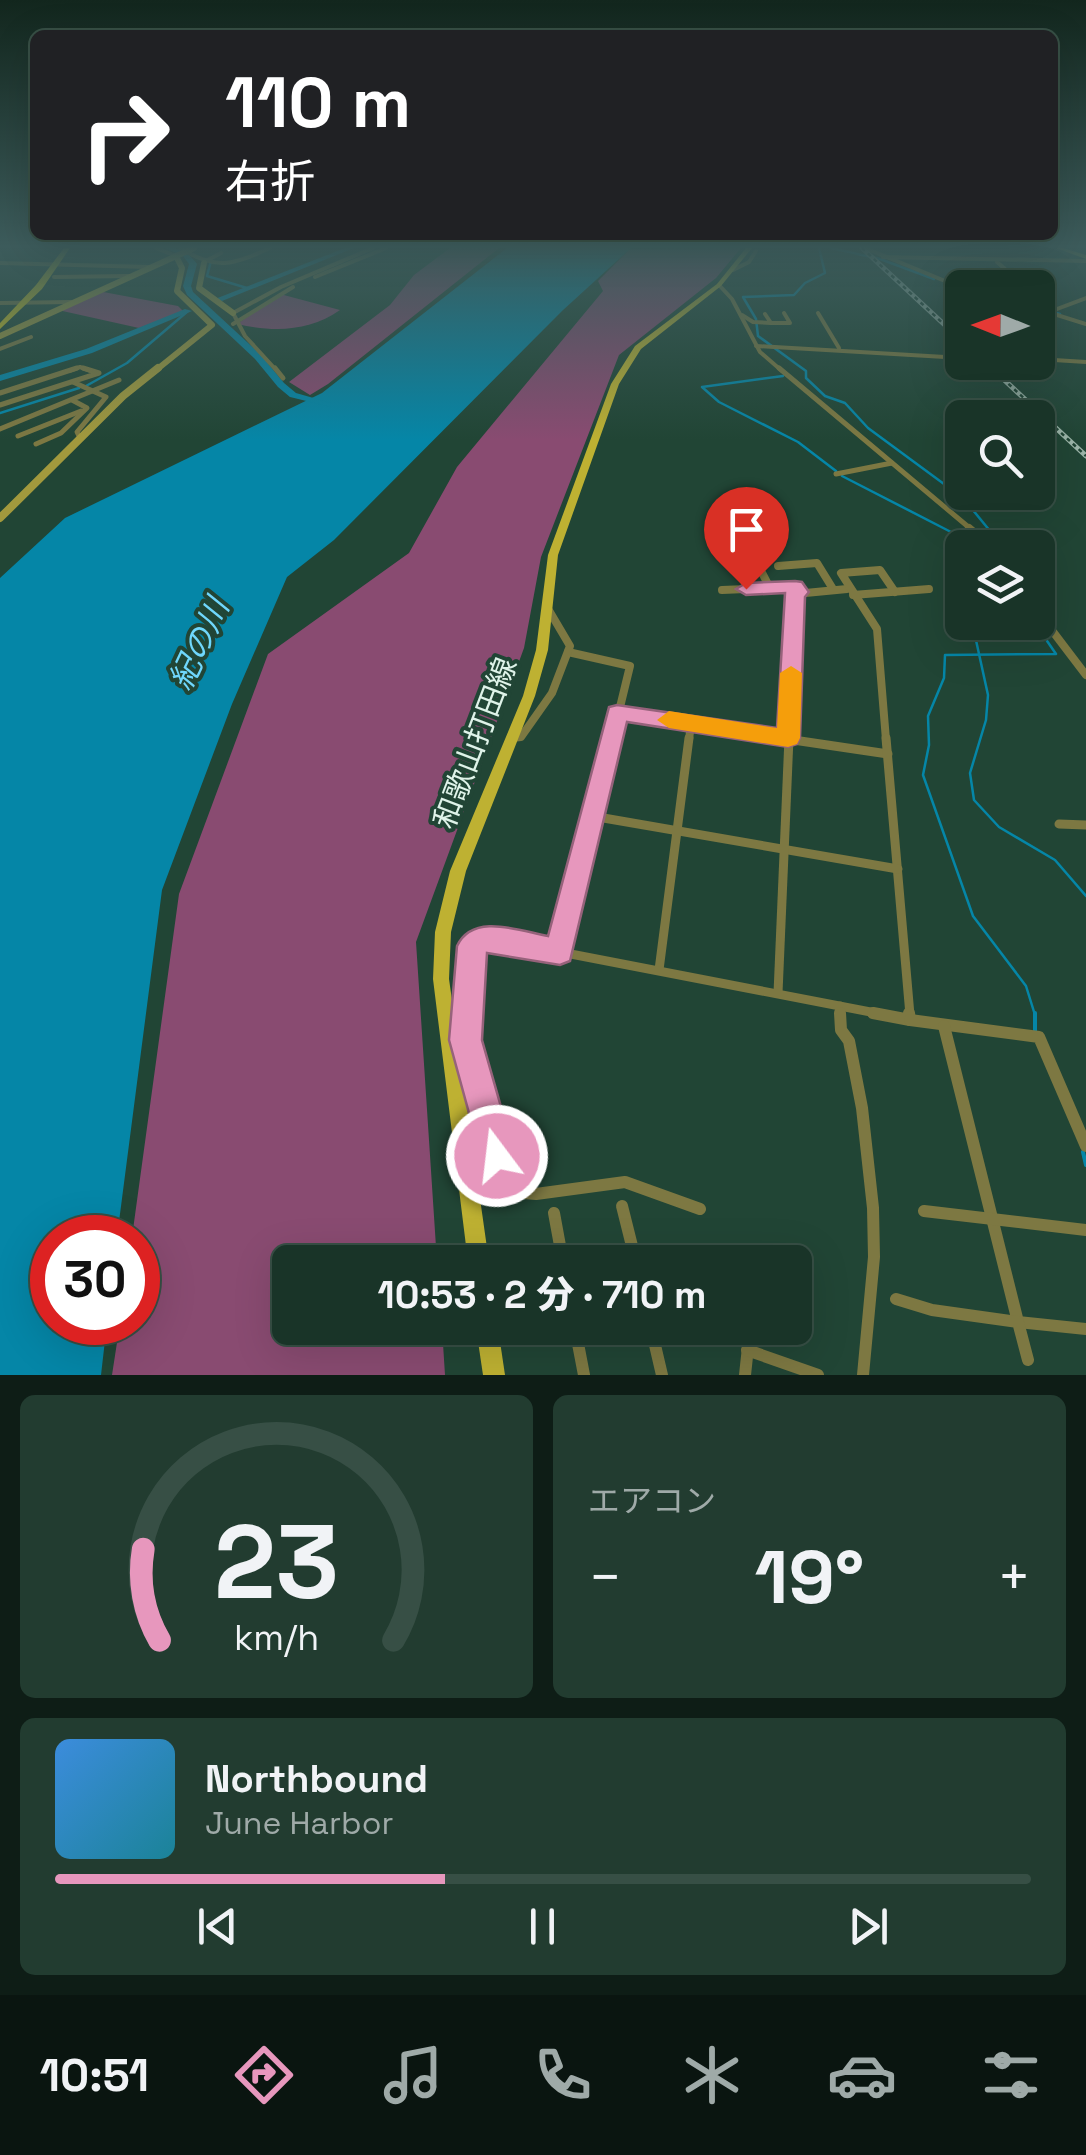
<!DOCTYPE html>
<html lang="ja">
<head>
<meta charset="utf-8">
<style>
	:root { --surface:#193428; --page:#223c30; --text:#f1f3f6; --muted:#9faaa8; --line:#374f45; --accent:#e797bd }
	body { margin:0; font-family:"Space Grotesk","Noto Sans JP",sans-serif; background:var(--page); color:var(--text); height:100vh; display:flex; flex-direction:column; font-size:38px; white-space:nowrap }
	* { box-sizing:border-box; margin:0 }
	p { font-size:32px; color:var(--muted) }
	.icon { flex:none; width:55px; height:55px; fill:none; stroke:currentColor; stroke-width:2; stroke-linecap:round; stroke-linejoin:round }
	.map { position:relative; height:1375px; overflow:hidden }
	.panel { display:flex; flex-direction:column; gap:20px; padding:20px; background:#0e1d16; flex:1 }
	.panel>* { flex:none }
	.guide { position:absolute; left:30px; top:30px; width:1028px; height:210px; border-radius:15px; box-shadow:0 10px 40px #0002,0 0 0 2px var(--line); background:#202124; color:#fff; overflow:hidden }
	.needle { width:65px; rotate:271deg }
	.buttons { position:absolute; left:945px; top:270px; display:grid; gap:20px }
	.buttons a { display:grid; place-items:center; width:110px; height:110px; border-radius:15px; background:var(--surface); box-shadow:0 10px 40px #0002,0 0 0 2px var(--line); font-size:50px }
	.speed { position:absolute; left:30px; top:1215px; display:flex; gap:20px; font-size:50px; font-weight:700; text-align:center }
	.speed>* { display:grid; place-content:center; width:130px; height:130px; border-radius:50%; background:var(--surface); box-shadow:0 10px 40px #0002,0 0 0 2px var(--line); line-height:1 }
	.speed .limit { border:15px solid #d22; background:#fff; color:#111 }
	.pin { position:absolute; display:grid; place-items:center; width:85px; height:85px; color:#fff; margin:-102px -42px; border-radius:50% 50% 50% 0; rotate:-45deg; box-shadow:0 0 10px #0007 }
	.pin .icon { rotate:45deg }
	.me { position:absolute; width:110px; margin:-55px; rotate:345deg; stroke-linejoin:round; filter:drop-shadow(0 0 8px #0008) }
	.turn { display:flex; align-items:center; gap:35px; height:210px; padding:0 30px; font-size:45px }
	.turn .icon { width:130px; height:130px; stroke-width:2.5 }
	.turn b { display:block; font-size:70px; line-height:85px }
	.big { font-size:75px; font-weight:800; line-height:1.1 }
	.panel .widget { flex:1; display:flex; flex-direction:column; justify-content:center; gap:15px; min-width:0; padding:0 35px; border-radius:15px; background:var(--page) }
	.panel .dial { align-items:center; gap:0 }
	.dial svg { height:260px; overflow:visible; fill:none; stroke:var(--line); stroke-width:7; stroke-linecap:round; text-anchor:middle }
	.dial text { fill:var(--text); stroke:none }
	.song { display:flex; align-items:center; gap:30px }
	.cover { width:120px; height:120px; border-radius:15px; background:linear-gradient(135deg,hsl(210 70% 55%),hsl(190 70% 35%)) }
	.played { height:10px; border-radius:5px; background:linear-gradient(90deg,var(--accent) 40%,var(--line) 40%) }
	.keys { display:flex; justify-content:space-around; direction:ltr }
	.heat { display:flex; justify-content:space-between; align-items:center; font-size:55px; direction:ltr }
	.panel .tiles { flex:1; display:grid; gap:20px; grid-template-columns:1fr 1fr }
	.widget:last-child { grid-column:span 2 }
	.trip { position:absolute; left:272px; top:1245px; width:540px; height:100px; border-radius:15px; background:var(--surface); box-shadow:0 10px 40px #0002,0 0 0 2px var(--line); font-weight:800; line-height:100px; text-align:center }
	.menu { display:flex; height:160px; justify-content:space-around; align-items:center; background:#0a1510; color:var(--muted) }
	.menu .icon { width:70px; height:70px }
	.menu .current { color:var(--accent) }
	.menu b { font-size:45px; color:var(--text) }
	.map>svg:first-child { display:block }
	.green { fill:#894b71 }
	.water { fill:#0586a7 }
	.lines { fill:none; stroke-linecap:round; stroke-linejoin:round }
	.stream-far1 { stroke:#0586a7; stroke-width:2.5 }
	.stream { stroke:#0586a7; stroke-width:4 }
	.river { fill:#0586a7; fill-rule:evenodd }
	.street-far4 { stroke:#7d7842; stroke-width:4 }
	.street-far3 { stroke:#7d7842; stroke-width:5 }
	.street-far2 { stroke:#7d7842; stroke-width:8 }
	.street-far1 { stroke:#7d7842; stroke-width:9 }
	.street { stroke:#7d7842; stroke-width:12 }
	.secondary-far1 { stroke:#a2993d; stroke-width:6 }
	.secondary { stroke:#a2993d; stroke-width:8 }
	.primary { fill:#beb132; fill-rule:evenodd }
	.highway { fill:#d7c71f; fill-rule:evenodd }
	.rail-casing { stroke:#9bb4a8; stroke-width:5 }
	.rail { stroke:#214535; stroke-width:2.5; stroke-dasharray:4; stroke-linecap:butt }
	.route { fill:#e797bd; stroke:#96627b; stroke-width:2.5 }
	.slow { fill:#f59e0b }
	.labels { text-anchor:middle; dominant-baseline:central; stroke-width:8; stroke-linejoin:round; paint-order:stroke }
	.street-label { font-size:30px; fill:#dff3e9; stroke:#214535 }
	.water-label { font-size:32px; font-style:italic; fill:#6fd7fc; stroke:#214535 }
</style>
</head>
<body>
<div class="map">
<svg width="1086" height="1375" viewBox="0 0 1086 1375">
	<rect width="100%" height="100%" fill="#214535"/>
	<g class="green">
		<path d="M450,248H499L328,384L310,395L289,382L390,305L414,275Z"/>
		<path d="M741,248L716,278L619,355L541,557L524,648L416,942L437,1262H290V1328H442L445,1375H112L120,1323L138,1322V1238L132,1237L179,894L268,654L409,553L457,467L603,291L598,281L630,249Z"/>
		<path d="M98,291L178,306L183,311L139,328L58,310Z"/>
		<path d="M280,294L340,310C309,332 273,332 237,324Z"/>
	</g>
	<path class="water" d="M507,248H631L562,311L334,540L287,577L232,704L162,890L117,1237L52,1238V1322L107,1323L101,1375H0V578L65,518L322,393Z"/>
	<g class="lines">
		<g class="stream-far1">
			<path d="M819,248L825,273L805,283L794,295L743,297L756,319L758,336L806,371V378L825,396L845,403L868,428L963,498L1004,548"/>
			<path d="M831,248L880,259L934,279"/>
			<path d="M211,261L207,276L247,288"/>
			<path d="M956,284L970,288"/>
			<path d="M1038,307L1060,314"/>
			<path d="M783,376L702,387L719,402L798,442L836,471"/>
			<path d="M86,386L127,363L188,311"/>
			<path d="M0,413L79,388"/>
			<path d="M842,476L951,532L962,557"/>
			<path d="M972,622L988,695L986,720L970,773L974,800L999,827L1055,860L1086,896"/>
			<path d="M1034,622L1056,654L945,655L944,678L928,716L929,745L923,775L973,916L1026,986L1035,1015"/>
		</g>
		<g class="stream">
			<path d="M1035,1033V1013"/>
			<path d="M1083,1152L1086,1165"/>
		</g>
		<g class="river">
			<path d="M165,248C180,247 188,252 197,264L191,286L193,292L261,355L284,383L296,393L331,403V407L290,397L278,387L255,359L187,295L183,286L189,264L183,256Z"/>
			<path d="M345,248H354L222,301L215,299Z"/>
			<path d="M185,309L192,311L92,353L0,381V375L86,349Z"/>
		</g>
		<g class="street-far4">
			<path d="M156,248L176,256"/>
			<path d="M180,248C217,271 232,265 270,248"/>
			<path d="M865,248L962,288"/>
			<path d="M883,257L1086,261"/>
			<path d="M204,262L221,253"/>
			<path d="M997,262L1021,283L1019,288"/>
			<path d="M0,263L149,267"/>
			<path d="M733,270L749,262L756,251"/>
			<path d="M54,277L129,276"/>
			<path d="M315,277L386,248"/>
			<path d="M719,285L732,299L760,352L782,371"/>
			<path d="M0,303L71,302"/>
			<path d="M1038,309L1086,324"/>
			<path d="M1049,312L1086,298"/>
			<path d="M818,313L839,348"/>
			<path d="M742,315L753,322L771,323L765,314"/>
			<path d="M771,323H790L784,313"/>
			<path d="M233,324L293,287"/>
			<path d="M756,346L962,358"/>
			<path d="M0,349L31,337"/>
			<path d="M1038,359L1086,362"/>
			<path d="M69,371L80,367L91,371"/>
			<path d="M277,371L245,336L233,313L281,287L373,248"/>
		</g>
		<g class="street-far3">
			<path d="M275,368L283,378"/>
			<path d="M779,368L972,530"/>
			<path d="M73,382L106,397L77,432L80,438"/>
			<path d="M0,393L77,368"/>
			<path d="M0,405L99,373L83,368"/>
			<path d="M0,429L119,380"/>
			<path d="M18,436L81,411"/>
			<path d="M36,444L61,433L87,408L72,400"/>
			<path d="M836,474L892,463"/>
		</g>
		<g class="street-far2">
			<path d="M969,528L993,548"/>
			<path d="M735,550L739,565H758L770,588"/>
			<path d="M778,566L817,563L833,589"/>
			<path d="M722,590L795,587L798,592"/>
			<path d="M853,595L929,589"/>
			<path d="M1038,612L1086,675"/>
			<path d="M568,652L630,666L612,740"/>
			<path d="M617,713L796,740"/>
			<path d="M512,738L521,737L552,693L570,646L547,607"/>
			<path d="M689,740L691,723"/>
			<path d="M789,740L795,594L847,589"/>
			<path d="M886,740L877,629L841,573L880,570L895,592"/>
		</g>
		<g class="street-far1">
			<path d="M780,738L888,754"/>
			<path d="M886,738L910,1015"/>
			<path d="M592,816L898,869"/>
			<path d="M1059,824L1086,825"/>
			<path d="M560,952L612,738"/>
			<path d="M659,970L689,738"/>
			<path d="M778,993L789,738"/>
			<path d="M840,1006V1015"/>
			<path d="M468,1015L472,946L480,940L493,939L886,1015"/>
		</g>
		<g class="street">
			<path d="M468,1013C464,1071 490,1139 512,1192L536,1194L625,1182L700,1209"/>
			<path d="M840,1013L841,1030L849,1041L862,1108L873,1208L874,1257L863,1375"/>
			<path d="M873,1013L910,1020L909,1013"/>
			<path d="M910,1020L1039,1037L1086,1146"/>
			<path d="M944,1026L1018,1322L1086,1329"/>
			<path d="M622,1206L636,1262"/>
			<path d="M924,1211L1086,1230"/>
			<path d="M554,1213L563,1262"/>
			<path d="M896,1299L932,1310L1018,1322L1028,1360"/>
			<path d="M575,1328L584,1375"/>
			<path d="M651,1328L662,1375"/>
			<path d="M735,1328L749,1338L745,1375"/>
			<path d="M747,1350L818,1375"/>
		</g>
		<g class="secondary-far1">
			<path d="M204,263L199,288L233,313"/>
			<path d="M0,336L194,248"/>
			<path d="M155,371L212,325L177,291L182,268L176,256"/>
		</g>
		<path class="secondary" d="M0,518L123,396L158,368"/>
		<g class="primary">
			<path d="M746,248H752L721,286L641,349L619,384L558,555L548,650L535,696L466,871L451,932L449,979L489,1262H468L433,979L435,932L450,871L523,696L536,650L548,555L611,384L635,346L717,284Z"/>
			<path d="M1056,248H1063L1086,255V259Z"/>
			<path d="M476,1328H498L505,1375H483Z"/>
		</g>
		<path class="highway" d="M64,248H70L42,289L0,329V323L36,285Z"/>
		<defs>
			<g id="rail">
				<path d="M862,248L962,341"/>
				<path d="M985,362L1086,456"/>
			</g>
		</defs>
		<use href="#rail" class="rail-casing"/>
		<use href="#rail" class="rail"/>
	</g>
	<linearGradient id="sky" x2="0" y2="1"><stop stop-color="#12261d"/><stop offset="0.56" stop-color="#3d5c5c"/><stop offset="1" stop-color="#3d5c5c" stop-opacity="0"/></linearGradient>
	<rect width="1086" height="440" fill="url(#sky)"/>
	<path class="route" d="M795,581L802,582L809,592L805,597L800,738L797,744L788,747L627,722L570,961L560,965L487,953L482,1040L515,1156L509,1168L497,1174L484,1168L449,1040L457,946C473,912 520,931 548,936L609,707L617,705L777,728L785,593L746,595L736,589L746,583Z"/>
	<path class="slow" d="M791,666L802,673L800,738L797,744L788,747L669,728L657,720L669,711L777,728L780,673Z"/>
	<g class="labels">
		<g class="street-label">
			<text transform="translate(475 743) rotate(-69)">和歌山打田線</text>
		</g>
		<g class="water-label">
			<text transform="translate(199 644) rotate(-65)">紀の川</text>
		</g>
	</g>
</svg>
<div class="buttons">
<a><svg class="needle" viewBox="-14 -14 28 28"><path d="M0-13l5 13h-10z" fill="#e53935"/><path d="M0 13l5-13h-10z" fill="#9faaa8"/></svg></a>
<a><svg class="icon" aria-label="search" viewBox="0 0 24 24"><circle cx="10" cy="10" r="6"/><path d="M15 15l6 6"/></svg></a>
<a><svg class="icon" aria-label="layers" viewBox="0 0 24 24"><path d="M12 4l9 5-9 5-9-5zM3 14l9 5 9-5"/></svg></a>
</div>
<div class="speed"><div class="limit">30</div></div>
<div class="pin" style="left:746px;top:589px;background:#d93025"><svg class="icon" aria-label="arrive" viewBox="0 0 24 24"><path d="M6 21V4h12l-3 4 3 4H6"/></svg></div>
<svg class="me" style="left:497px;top:1156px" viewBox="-20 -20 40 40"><circle r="17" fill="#e797bd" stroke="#fff" stroke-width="3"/><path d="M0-11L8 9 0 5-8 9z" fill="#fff"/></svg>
<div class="trip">10:53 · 2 分 · 710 m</div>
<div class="guide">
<div class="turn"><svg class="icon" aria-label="right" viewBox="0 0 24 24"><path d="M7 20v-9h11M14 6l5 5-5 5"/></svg><div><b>110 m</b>右折</div></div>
</div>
</div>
<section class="panel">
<div class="tiles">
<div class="widget dial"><svg viewBox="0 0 100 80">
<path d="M14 69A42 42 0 1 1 86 69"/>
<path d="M14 69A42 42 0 0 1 9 41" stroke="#e797bd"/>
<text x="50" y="56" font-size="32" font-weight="700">23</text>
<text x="50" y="72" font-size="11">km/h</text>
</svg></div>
<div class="widget"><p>エアコン</p>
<div class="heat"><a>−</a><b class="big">19°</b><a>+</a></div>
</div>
<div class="widget">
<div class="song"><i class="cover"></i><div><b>Northbound</b><p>June Harbor</p></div></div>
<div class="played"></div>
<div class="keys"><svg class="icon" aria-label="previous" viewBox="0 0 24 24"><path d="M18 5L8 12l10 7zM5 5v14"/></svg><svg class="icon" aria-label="pause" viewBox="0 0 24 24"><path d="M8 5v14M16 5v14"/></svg><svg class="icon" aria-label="next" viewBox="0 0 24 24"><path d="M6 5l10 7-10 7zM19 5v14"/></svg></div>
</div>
</div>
</section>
<nav class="menu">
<b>10:51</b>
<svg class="icon current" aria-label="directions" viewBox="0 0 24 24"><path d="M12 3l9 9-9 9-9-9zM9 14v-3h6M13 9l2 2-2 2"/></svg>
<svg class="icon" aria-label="music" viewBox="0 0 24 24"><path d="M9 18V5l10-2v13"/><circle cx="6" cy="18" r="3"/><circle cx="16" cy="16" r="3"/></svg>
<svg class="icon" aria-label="phone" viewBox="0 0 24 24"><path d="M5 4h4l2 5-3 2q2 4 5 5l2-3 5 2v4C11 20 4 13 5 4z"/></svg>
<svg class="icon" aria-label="climate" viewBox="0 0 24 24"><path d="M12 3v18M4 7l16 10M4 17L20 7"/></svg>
<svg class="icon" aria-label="car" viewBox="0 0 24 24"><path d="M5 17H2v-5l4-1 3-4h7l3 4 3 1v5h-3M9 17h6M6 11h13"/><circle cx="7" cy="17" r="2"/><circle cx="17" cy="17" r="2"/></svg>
<svg class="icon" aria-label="filters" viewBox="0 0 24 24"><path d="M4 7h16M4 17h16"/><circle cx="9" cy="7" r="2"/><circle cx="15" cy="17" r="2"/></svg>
</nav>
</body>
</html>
